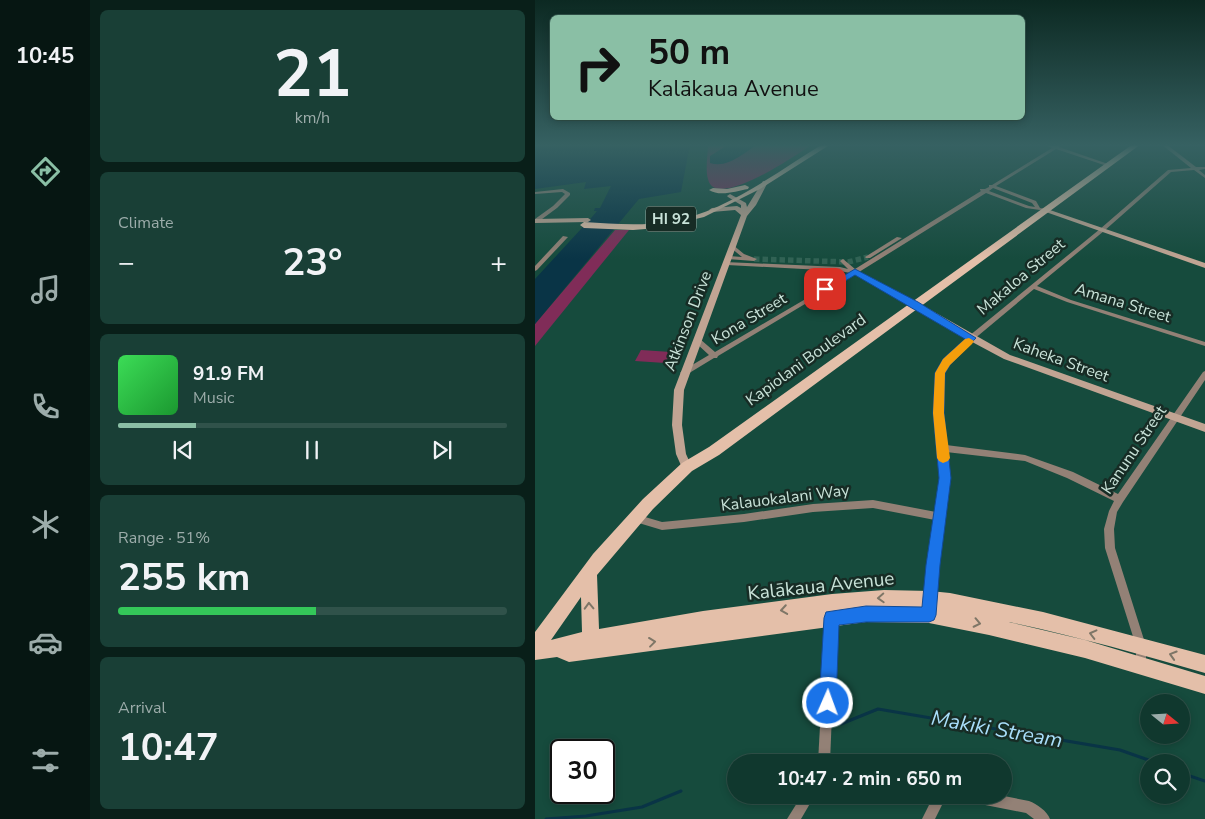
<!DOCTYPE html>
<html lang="en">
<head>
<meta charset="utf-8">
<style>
	:root { --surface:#10382e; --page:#193f36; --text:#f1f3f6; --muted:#9cacaa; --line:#30524a; --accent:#8abfa5 }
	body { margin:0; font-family:"Nunito Sans",sans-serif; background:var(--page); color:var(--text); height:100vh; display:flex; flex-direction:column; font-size:19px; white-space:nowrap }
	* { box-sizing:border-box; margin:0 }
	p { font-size:16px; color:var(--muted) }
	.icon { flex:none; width:28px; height:28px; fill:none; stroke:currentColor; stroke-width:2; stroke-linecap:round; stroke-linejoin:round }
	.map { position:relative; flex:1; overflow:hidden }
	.sheet { display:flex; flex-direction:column; gap:10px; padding:10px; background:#091f19; width:445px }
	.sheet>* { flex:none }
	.banner { position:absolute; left:15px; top:15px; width:475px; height:105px; border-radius:8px; box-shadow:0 2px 8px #0003,0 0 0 1px var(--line); background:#8abfa5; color:#111; overflow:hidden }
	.needle { width:32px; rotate:108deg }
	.controls { position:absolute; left:605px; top:694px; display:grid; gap:10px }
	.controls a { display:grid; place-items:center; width:50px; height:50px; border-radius:50%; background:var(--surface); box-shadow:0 2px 8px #0003,0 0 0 1px var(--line); font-size:25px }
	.speed { position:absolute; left:15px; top:739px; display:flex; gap:10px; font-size:25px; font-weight:700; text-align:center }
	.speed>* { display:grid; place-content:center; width:65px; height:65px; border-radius:50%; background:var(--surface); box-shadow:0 2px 8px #0003,0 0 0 1px var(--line); line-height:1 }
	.speed .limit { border:2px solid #111; border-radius:8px; background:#fff; color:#111 }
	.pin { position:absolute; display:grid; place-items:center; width:42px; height:42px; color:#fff; margin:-21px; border-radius:10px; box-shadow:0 2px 8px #0006 }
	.me { position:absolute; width:55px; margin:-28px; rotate:2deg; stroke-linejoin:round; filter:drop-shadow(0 0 4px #0008) }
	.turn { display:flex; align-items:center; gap:18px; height:105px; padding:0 15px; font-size:22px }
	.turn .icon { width:65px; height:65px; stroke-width:2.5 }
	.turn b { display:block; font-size:35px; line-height:42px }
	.big { font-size:38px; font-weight:700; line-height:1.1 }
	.sheet .card { flex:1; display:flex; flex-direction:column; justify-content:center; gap:8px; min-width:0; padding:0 18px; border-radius:8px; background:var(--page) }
	.sheet .dial { align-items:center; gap:0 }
	.dial b { font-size:65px; line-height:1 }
	.song { display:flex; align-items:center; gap:15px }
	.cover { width:60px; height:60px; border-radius:8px; background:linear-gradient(135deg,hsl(130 70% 55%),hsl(130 70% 35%)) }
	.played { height:5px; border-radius:2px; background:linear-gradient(90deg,var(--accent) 20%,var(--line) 20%) }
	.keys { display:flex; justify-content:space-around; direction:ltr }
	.heat { display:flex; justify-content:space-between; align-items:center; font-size:28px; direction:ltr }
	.charge { height:8px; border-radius:4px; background:linear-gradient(90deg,#34c759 51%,var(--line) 0) }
	.trip { position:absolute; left:192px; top:754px; width:285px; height:50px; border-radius:25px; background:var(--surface); box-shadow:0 2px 8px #0003,0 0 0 1px var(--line); font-weight:700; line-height:50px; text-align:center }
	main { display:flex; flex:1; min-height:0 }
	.dock { display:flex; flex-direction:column; width:90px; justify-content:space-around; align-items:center; background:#061612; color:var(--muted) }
	.dock .icon { width:35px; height:35px }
	.dock .on { color:var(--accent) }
	.dock b { font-size:22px; color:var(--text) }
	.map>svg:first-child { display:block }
	.green { fill:#802c58 }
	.water { fill:#093446 }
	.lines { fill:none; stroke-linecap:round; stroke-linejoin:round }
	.stream { stroke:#093446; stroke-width:3 }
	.street-tunnel { stroke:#316254; stroke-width:5.5; stroke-dasharray:5.5 3; stroke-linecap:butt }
	.street { fill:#938176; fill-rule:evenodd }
	.secondary { fill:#c1a493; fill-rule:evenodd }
	.primary { fill:#e4bfa9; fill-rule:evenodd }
	.oneway { stroke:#7e7667 }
	.route { fill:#1a73e8; stroke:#114b97 }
	.slow { fill:#f59e0b }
	.labels { text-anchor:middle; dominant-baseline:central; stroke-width:5; stroke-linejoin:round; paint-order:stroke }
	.shield { fill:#172c25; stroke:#93aba2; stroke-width:1 }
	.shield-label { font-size:15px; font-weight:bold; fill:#c8e2d8 }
	.street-label { font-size:16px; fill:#c8e2d8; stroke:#172c25 }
	.near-street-label { font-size:19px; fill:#c8e2d8; stroke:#172c25 }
	.near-water-label { font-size:21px; font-style:italic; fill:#a9defa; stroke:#172c25 }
</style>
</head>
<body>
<main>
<nav class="dock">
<b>10:45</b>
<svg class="icon on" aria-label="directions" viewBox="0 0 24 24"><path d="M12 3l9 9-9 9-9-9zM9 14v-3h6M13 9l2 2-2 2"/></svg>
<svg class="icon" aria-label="music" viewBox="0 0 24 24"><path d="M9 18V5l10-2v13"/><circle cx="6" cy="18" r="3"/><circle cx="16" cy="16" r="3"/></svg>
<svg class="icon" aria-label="phone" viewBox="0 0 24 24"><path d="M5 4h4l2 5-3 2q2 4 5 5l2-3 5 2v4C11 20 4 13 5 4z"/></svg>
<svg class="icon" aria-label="climate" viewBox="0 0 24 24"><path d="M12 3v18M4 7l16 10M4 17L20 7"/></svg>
<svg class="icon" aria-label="car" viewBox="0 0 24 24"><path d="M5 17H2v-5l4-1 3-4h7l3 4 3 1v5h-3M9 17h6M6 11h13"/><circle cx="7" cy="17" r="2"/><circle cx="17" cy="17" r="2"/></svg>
<svg class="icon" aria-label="filters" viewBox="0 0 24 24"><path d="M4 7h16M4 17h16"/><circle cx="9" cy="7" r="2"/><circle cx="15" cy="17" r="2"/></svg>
</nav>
<section class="sheet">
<div class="card dial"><b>21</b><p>km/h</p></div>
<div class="card"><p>Climate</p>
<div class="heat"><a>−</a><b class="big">23°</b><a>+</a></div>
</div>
<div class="card">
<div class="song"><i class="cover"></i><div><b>91.9 FM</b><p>Music</p></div></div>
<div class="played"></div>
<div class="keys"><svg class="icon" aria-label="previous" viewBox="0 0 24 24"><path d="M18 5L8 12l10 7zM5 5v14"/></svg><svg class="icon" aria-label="pause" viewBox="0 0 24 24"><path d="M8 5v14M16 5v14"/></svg><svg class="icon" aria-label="next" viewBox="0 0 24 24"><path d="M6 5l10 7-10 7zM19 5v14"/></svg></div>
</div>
<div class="card"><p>Range · 51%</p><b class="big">255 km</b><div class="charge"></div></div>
<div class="card"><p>Arrival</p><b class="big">10:47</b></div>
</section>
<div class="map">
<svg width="670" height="819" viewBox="0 0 670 819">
	<rect width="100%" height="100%" fill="#164b3d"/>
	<g class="green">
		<path d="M173,144H278C264,153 180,212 173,179C170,169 173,155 173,144Z"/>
		<path d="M80,230H94L0,346V324Z"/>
		<path d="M106,350L136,352L130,363L100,361Z"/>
	</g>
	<g class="water">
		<path d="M17,144H155L146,192L104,199L0,324V279L57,217L62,211H59L60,208H65L76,186L49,189L51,182L0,189V146Z"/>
		<path d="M224,144C209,152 193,169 175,163V156L191,146Z"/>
	</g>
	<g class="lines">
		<g class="stream">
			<path d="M306,724L343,709L585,750L619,762"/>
			<path d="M646,773L670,781"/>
			<path d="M11,819L51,816L107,807L146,791"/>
		</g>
		<path class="street-tunnel" d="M219,259L313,262L333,257"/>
		<g class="street">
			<path d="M509,144L520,146L523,144H528L524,147L576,165L572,166L521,149L461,186L501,201L505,208L512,209V211L491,208L451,193L324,272L382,303V305H378L320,274L183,356L182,358H179L151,375H147L145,373L147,371L174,355L161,343L160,341L161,339H165L180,352L315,273L305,271L192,265L190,264V262L305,267L313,269L305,261L308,259L320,269L446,191L445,190V189H450L454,187V185H457L517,148ZM458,188L497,203L500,207L494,206L454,191Z"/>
			<path d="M626,144H631L661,167H670V169L664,170L670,175V178L659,170L636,172L569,231L502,286L536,300L670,342V346L532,302L499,289L438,340L414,364L409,373L407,387L411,445L490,455L538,472L583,494L668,372L670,371V380L588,502L582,512L579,529L580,548L611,646V666L610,670L606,671L602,670L601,666V646L570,548L569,529L574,511L579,501L532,478L490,461L411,452L414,478L400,599L399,603L395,604L391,603L390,599L400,520L338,508L278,512L209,522L127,530L97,521L96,518L97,515L100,514L127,522L209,514L278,504L338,500L401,512L406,478L401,428L399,387L401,373L409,360L434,336L565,229L633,170L656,168Z"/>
			<path d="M28,189L35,193V195L22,208L3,222H0V219L18,206L30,194L27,192L0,194V192Z"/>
			<path d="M28,236L33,237L2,270L0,271V266Z"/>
			<path d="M362,237L367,238L335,258H331L330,257Z"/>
			<path d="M198,245L209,254L222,259L219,261L192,259L191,258L194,256L207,257L196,248V246Z"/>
			<path d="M296,612L300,613L301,617L295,762H283L291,617L292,613Z"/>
			<path d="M267,795H280L266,819H252Z"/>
			<path d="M399,795H412L400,819H387Z"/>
			<path d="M424,795H464L494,801C502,804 512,811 515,819H499L491,813L430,801L426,799Z"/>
		</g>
		<g class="secondary">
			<path d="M228,181L233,182L221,205L212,216L149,390L147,425L151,454L157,467L156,470L152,472L148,470L141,454L137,425L139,390L206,215L200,210L177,212L174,210L177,208L202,206L206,208V205L193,197L192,196L195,194L211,203L212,207Z"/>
			<path d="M508,209H512L670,263V268L508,211Z"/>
			<path d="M0,219L53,218L56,220L53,222L0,223Z"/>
			<path d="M380,301L475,355L670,424V432L469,359L426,336L377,306V302Z"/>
		</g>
		<g class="primary">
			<path d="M288,144H296L225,189L169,217L123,228L98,230L49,228L45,225L49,222C77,224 106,226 134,222C191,212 240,173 288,144Z"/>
			<path d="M598,144H606L184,455L157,471L118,509L62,575L64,629L168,611L297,594L349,590L395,591L415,593L508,612L670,655V673C605,654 540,636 474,622L550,640L670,676V694L550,658L454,635L394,623L331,622L34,662L22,657L0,660V632L58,554L108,499L147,463L174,447ZM46,597L47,632L16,640Z"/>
			<path d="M210,185L214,187L213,189C201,191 185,197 174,190L178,188L192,189Z"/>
		</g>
	</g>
	<defs><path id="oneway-chevron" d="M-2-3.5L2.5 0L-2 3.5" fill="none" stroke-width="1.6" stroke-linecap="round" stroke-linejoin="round" transform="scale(1.25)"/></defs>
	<g class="oneway">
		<use href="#oneway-chevron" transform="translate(346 598) rotate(177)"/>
		<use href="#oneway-chevron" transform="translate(54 606) rotate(-92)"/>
		<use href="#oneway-chevron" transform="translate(249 610) rotate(171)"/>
		<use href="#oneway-chevron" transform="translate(442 623) rotate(12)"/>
		<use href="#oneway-chevron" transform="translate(558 634) rotate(-166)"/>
		<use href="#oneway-chevron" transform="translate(117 642) rotate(-7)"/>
		<use href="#oneway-chevron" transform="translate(638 655) rotate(-163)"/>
	</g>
	<linearGradient id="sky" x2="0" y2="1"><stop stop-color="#0c2922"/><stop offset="0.56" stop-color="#366162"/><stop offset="1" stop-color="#366162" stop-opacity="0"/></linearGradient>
	<rect width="670" height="259" fill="url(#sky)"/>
	<path class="route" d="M320,269L383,302L441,338L415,365L410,373L409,413L416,478L405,565L401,615L399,620L394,622H331L304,625L301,703L299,709L293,712L287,709L284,703L289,618L291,612L331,606L387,607L391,565L404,478L398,413L400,373L408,359L430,339L320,275L294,291L290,292L286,289Z"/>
	<path class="slow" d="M434,338L439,341L437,344L415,365L410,373L409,413L415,458L413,461L408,463L404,461L402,458L398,413L400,373L408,359L430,339Z"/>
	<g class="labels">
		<rect class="shield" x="111" y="206.5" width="50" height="25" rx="4"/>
		<g class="shield-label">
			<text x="136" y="219">HI 92</text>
		</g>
		<g class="street-label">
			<text transform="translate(486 277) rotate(-40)">Makaloa Street</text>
			<text transform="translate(588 303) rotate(17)">Amana Street</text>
			<text transform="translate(214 319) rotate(-31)">Kona Street</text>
			<text transform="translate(153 321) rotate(-69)">Atkinson Drive</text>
			<text transform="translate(271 360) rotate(-36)">Kapiolani Boulevard</text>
			<text transform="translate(526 360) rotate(20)">Kaheka Street</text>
			<text transform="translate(599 450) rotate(-56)">Kanunu Street</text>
			<text transform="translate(250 498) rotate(-7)">Kalauokalani Way</text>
		</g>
		<g class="near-street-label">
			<text transform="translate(286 586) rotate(-6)">Kalākaua Avenue</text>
		</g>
		<g class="near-water-label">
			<text transform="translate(462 729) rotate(10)">Makiki Stream</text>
		</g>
	</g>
</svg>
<div class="controls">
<a><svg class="needle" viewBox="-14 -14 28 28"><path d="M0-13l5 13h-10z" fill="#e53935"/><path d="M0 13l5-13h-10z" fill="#9cacaa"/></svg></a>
<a><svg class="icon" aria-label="search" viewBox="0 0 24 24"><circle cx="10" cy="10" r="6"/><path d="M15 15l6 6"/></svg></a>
</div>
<div class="speed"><div class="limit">30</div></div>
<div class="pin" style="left:290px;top:289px;background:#d93025"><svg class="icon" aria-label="arrive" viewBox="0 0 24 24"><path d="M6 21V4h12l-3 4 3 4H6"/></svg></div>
<svg class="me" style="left:293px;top:703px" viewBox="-20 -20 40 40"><circle r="17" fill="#1a73e8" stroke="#fff" stroke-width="3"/><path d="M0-11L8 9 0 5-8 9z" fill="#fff"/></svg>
<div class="trip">10:47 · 2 min · 650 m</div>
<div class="banner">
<div class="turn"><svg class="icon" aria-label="right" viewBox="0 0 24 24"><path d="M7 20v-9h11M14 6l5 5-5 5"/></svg><div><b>50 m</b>Kalākaua Avenue</div></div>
</div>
</div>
</main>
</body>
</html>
